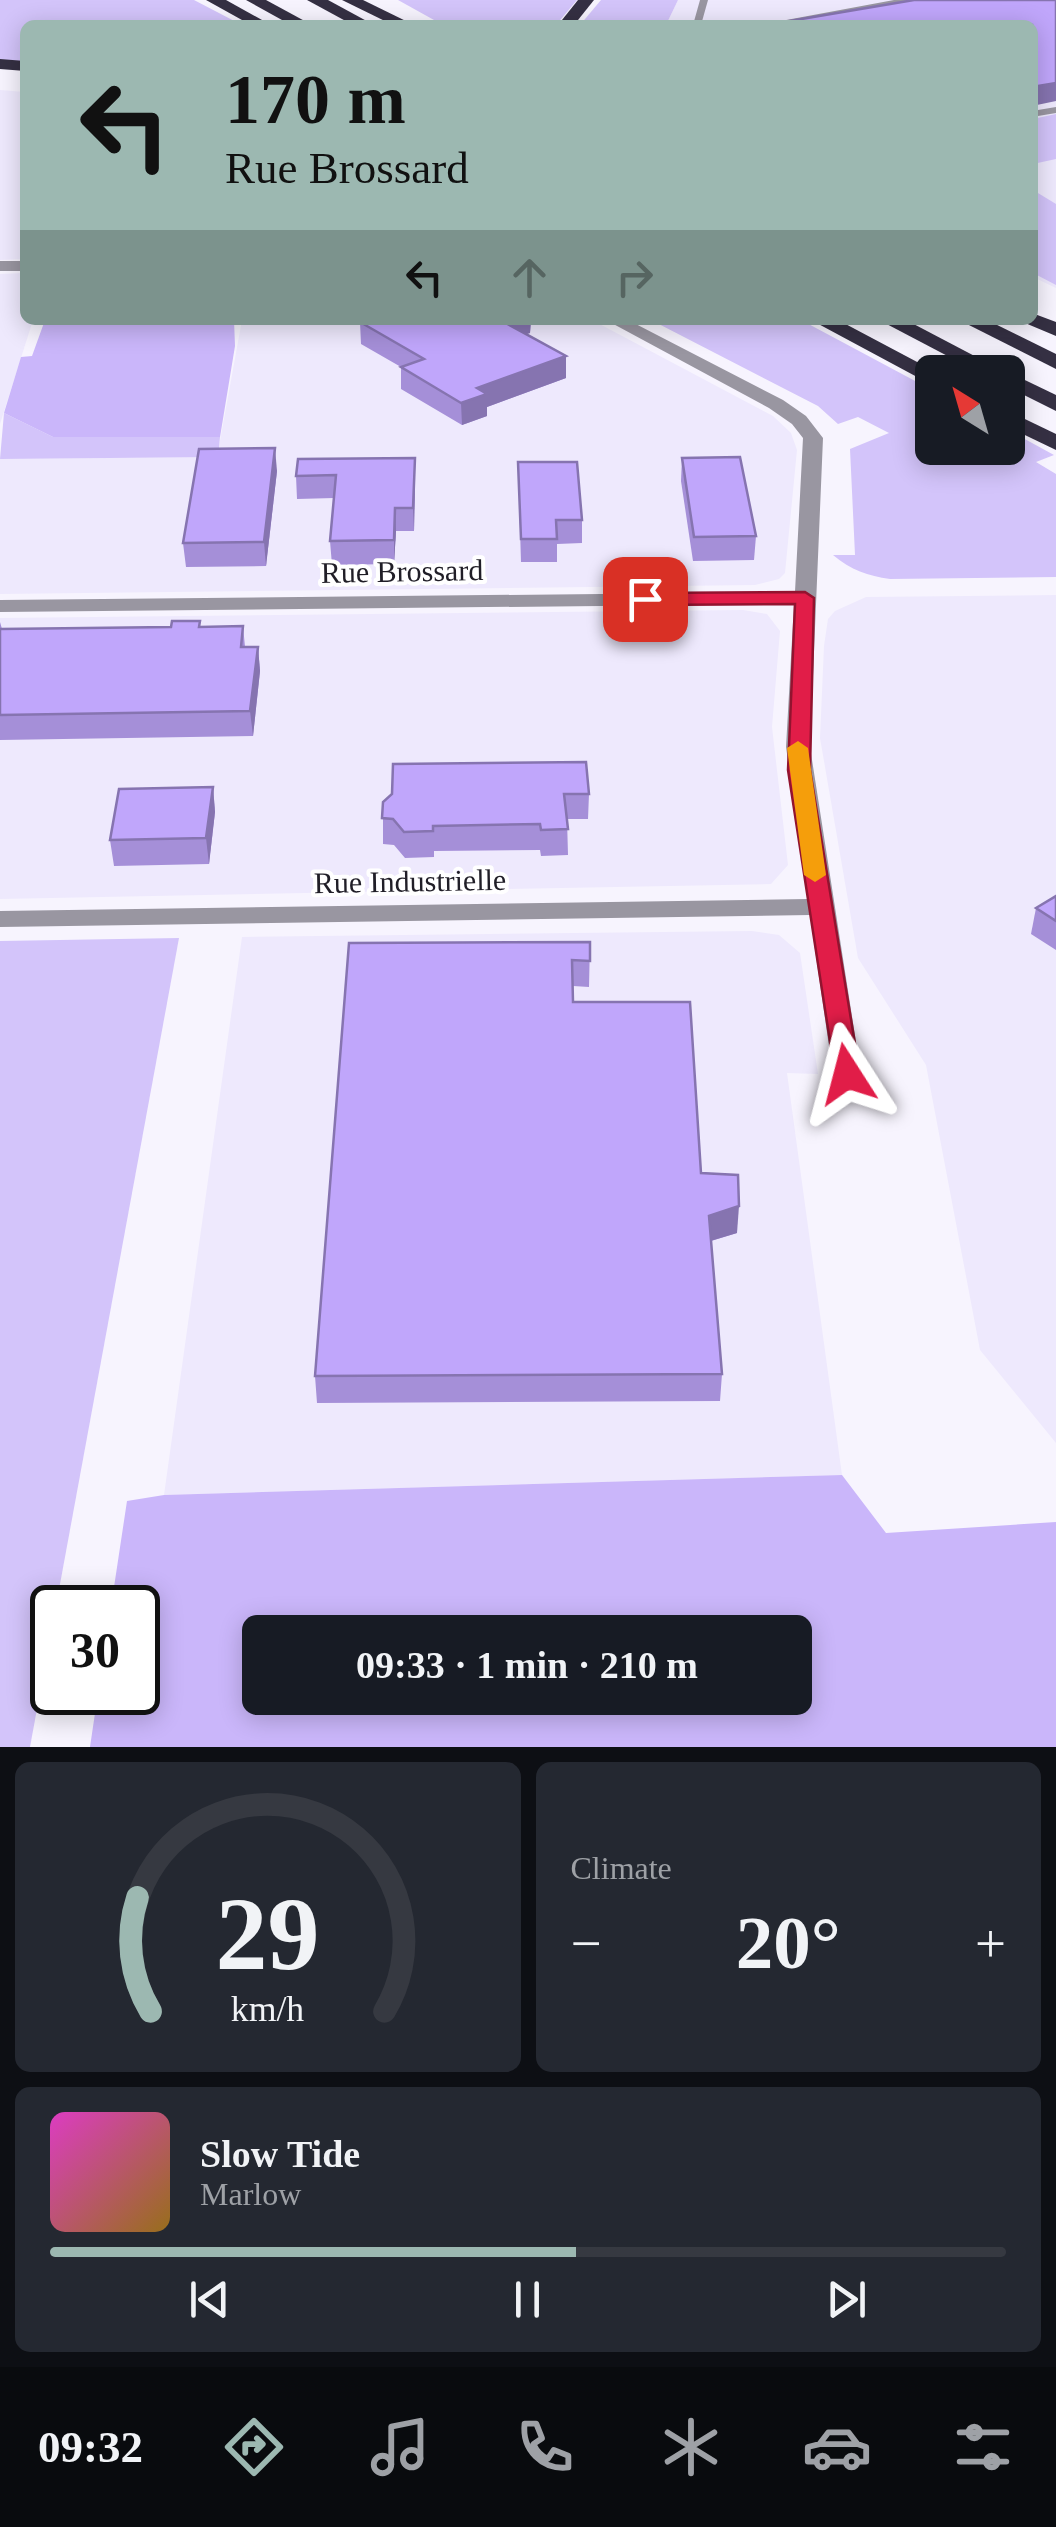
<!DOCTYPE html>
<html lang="en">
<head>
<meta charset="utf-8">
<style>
	:root { --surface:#171b24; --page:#242831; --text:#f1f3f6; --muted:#9ea1a6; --line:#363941; --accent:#9cb8b1 }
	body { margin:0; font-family:Georgia,serif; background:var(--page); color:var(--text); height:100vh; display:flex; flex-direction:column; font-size:38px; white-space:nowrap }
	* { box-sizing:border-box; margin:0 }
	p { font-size:32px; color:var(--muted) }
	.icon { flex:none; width:55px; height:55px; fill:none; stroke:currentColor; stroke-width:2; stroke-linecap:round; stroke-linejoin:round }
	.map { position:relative; height:1747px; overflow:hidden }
	.panel { display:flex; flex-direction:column; gap:15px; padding:15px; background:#0d0f14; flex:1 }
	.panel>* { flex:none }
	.banner { position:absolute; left:20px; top:20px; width:1018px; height:305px; border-radius:15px; box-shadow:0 5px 25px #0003; background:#9cb8b1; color:#111; overflow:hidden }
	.needle { width:65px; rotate:323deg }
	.tools { position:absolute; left:915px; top:355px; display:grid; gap:20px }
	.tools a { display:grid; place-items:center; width:110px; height:110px; border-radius:15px; background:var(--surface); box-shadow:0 5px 25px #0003; font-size:50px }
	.speed { position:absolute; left:30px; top:1585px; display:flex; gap:20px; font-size:50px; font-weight:700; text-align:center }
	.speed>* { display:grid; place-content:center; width:130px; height:130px; border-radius:50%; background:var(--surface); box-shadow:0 5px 25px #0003; line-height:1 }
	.speed .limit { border:5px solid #111; border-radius:15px; background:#fff; color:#111 }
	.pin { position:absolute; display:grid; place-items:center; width:85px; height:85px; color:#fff; margin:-42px; border-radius:20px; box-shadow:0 5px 15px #0006 }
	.me { position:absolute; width:110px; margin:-55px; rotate:351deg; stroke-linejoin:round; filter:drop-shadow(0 0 8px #0008) }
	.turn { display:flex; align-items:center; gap:35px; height:210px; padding:0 40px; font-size:45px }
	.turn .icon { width:130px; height:130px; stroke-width:2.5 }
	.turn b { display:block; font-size:70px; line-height:85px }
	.lanes { display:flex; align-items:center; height:95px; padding:0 40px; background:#0003; justify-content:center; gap:50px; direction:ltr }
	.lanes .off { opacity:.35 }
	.big { font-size:75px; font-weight:700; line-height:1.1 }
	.panel .tile { flex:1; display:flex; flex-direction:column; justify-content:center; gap:15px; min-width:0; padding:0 35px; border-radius:15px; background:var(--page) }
	.panel .dial { align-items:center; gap:0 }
	.dial svg { height:260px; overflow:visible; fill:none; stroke:var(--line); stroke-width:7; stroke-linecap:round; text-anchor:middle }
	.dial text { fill:var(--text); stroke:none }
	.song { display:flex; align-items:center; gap:30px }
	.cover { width:120px; height:120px; border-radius:15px; background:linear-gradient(135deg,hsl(310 70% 55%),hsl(40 70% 35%)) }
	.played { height:10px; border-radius:5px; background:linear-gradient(90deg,var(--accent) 55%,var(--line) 55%) }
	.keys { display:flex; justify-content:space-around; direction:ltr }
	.heat { display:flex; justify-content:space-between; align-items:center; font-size:55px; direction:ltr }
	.panel .tiles { flex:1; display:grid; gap:15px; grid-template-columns:1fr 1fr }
	.tile:last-child { grid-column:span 2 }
	.trip { position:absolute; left:242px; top:1615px; width:570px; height:100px; border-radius:15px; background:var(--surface); box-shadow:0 5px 25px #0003; font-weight:700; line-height:100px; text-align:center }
	.tabs { display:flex; height:160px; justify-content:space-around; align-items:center; background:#090b0e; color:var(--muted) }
	.tabs .icon { width:70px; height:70px }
	.tabs .active { color:var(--accent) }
	.tabs b { font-size:45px; color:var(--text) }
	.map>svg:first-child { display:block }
	.built { fill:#eee9fd }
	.green { fill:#d3c4fa }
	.forest { fill:#cab6fa; fill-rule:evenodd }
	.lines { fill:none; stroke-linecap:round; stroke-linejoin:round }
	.lane { fill:#9996a1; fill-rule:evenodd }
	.street { fill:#9996a1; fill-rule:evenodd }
	.highway { fill:#353043; fill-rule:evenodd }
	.wall { fill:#a58fd8 }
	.shaded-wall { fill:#8674b0 }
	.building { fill:#c0a6fb; stroke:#8674b0; stroke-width:2.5 }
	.route { fill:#e11d48; stroke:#92132f; stroke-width:2.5 }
	.slow { fill:#f59e0b }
	.labels { text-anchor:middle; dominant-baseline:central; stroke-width:8; stroke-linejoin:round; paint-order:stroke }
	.street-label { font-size:30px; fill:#201e27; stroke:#fff }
</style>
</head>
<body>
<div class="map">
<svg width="1056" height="1747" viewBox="0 0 1056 1747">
	<rect width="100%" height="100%" fill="#f7f4fe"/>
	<g class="built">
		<path d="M678,0H1056V288L1033,277L1032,25H666Z"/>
		<path d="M0,90L25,92V259L0,260Z"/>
		<path d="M25,273V320H33L0,424V274Z"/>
		<path d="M242,320H592L773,416L791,433L797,450L785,573L779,579L755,585L0,594V459L217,457Z"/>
		<path d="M1056,595V1443L980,1350L926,1065L858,958L820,738L824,646L828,619L835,611L866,597Z"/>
		<path d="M743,610L767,614L780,631L772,727L788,865L771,884L0,899V618Z"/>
		<path d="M752,931L779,935L800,953L818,1074L787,1073L842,1475L164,1495L242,937Z"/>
	</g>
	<g class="green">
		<path d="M0,0H194L242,25H25V62L0,60Z"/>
		<path d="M398,0H577L556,25H443Z"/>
		<path d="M601,0H678L666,25H580Z"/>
		<path d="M1056,114V159L1033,164V119Z"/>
		<path d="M1033,190L1056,204V285L1033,273Z"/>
		<path d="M651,320H801L932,390V448H1008V430L1054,455L1036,462L1056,474V577L890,579C868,576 851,570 833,555H855L850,449L889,433L858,417L838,424L818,406Z"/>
		<path d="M4,413L53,437H220L218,457L0,459Z"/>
		<path d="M179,938L30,1747H0V941Z"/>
	</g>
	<g class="forest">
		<path d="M45,320H234L235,346L220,437H53L4,413L21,357L32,356Z"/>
		<path d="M842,1475L886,1533L1056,1522V1747H90L98,1693L138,1692V1608L111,1607L127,1501L164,1495ZM260,1632H795V1698H260Z"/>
	</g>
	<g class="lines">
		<g class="lane">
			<path d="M700,0H708L701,25H693Z"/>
			<path d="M894,0H912L777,25H759Z"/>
			<path d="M1056,107V113L1032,117V111Z"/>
		</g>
		<g class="street">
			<rect x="0" y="261" width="25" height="10"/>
			<path d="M606,320H628L783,400L806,416L823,438L810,747L861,1074L857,1081H837L833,1074L810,915L0,927V911L808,899L786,747L794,604L0,612V600L795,592L803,438L792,424L769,408Z"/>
		</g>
		<g class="highway">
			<path d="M206,0H226L271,25H251Z"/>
			<path d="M246,0H266L312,25H291Z"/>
			<path d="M307,0H328L374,25H353Z"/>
			<path d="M342,0H363L414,25H393Z"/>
			<path d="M578,0H594L574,25H558Z"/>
			<path d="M0,59L25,61V71L0,69Z"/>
			<path d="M1032,313L1056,322V336L1025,323L1022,320H1032Z"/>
			<path d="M811,320H838L936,372H932V385Z"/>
			<path d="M879,320H906L1005,372H978Z"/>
			<path d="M959,320H987L1056,354V369Z"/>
			<path d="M1008,372L1056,395V411L1008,387Z"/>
			<path d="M1008,411L1056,434V450L1008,427Z"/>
		</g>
	</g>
	<g class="wall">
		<path d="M367,320H531L530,333L526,334L566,378L487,407V416L462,425L401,389V367L361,344L360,322Z"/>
		<path d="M682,458L756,536L754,560L693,561L681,481Z"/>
		<path d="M298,459L415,480L414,531H396L394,564L332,565L330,541L334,498L297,499L296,476Z"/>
		<path d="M518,462L582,520V543L557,544V562H521Z"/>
		<path d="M277,471L266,566L186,567L183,543Z"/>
		<path d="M0,622L2,629L243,626L245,647H258L260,671L253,736L0,740Z"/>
		<path d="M213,787L215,812L209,864L114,866L110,840Z"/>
		<path d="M589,794L588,819H567L568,855L541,856L540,850L434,851V857L405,858L394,845L383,844V802Z"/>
		<path d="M1056,896V950L1031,934L1036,908Z"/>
		<path d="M590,942L589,987L573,986V1002L701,1173L737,1233L711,1241L722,1374L720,1401L317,1403L315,1376L349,943Z"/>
	</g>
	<g class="shaded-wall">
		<path d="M1056,83V101L1032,106V87Z"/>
		<path d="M505,320H531L530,333L502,342V321Z"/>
		<path d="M566,356V378L487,407V416L462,425L461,403L477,388Z"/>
		<path d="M275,448L277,471L266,566L264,542Z"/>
		<path d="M415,458V480L414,531L413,508Z"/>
		<path d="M395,508L396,531L394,564V540Z"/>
		<path d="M258,647L260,671L253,736L250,711Z"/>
		<path d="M213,787L215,812L209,864L206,838Z"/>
		<path d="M739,1206L737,1233L707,1242L709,1216Z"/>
	</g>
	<g class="building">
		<path d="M914,0H1056V83L1032,87V25H766Z"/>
		<path d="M367,320H505L502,321L566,356L477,388L487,394L461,403L401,367L424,359L360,322Z"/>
		<path d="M275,448L264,542L183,543L199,449Z"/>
		<path d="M740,457L756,536L694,537L682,458Z"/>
		<path d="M415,458L413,508H395L394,540L330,541L336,475L296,476L298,459Z"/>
		<path d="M518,462H577L582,520H556L557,539H521Z"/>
		<path d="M172,621H200L199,627L243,626L241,647H258L250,711L0,715V629L171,627Z"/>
		<path d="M586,762L589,794H564L568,829L541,830L540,824L433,826V831L404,832L393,819L382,818L383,802L392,794L393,764Z"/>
		<path d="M213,787L206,838L110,840L119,789Z"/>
		<path d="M1056,896V921L1036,908Z"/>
		<path d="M590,942V961L572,960L573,1002H690L701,1173L738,1175L739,1206L709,1216L722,1374L315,1376L349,943Z"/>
	</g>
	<path class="route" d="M805,592L814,598L810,770L860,1074L847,1083L835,1074L788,770L795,604L645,605L635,599L645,593Z"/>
	<path class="slow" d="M798,741L808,748L826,875L815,882L804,875L787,748Z"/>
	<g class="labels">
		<g class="street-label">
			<text transform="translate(402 571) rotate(-1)">Rue Brossard</text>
			<text transform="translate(410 881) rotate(-1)">Rue Industrielle</text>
		</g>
	</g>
</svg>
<div class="tools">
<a><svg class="needle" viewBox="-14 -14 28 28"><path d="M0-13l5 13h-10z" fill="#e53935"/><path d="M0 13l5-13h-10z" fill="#9ea1a6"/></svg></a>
</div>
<div class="speed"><div class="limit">30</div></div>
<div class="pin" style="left:645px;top:599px;background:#d93025"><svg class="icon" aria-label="arrive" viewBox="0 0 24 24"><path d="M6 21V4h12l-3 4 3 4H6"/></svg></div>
<svg class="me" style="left:847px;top:1074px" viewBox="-20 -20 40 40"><path d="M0-17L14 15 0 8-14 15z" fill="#e11d48" stroke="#fff" stroke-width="4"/></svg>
<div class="trip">09:33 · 1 min · 210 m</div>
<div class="banner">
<div class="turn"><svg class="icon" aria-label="left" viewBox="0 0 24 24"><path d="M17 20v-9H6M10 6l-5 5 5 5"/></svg><div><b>170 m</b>Rue Brossard</div></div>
<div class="lanes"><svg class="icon" aria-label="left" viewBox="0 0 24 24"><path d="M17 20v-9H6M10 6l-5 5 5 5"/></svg><svg class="icon off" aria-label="ahead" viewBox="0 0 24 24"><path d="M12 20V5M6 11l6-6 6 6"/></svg><svg class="icon off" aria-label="right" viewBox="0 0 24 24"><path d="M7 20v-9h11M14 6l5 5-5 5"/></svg></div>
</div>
</div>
<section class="panel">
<div class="tiles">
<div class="tile dial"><svg viewBox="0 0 100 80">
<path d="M14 69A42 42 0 1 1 86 69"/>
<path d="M14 69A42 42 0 0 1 10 34" stroke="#9cb8b1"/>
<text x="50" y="56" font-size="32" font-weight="700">29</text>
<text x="50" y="72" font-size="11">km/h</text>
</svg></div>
<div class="tile"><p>Climate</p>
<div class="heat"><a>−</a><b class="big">20°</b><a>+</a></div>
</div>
<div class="tile">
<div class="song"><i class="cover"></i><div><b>Slow Tide</b><p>Marlow</p></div></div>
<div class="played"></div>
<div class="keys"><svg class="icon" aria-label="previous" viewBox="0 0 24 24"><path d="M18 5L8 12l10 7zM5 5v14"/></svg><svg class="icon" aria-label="pause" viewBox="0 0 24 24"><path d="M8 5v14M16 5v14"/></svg><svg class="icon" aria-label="next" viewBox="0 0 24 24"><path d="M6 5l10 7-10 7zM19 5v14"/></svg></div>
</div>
</div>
</section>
<nav class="tabs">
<b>09:32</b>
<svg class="icon active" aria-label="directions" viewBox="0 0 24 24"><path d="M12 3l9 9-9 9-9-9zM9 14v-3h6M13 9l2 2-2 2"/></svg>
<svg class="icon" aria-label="music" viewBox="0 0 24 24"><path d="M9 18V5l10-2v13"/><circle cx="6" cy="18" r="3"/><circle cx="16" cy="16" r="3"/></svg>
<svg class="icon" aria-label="phone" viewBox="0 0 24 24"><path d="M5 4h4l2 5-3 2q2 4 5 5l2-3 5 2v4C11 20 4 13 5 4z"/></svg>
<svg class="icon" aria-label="climate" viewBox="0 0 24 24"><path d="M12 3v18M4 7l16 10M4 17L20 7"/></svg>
<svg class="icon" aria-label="car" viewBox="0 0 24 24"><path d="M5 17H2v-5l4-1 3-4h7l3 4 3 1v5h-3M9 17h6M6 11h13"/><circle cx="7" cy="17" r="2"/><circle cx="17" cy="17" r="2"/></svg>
<svg class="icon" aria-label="filters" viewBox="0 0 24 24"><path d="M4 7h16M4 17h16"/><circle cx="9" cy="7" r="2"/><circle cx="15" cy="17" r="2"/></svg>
</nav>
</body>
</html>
